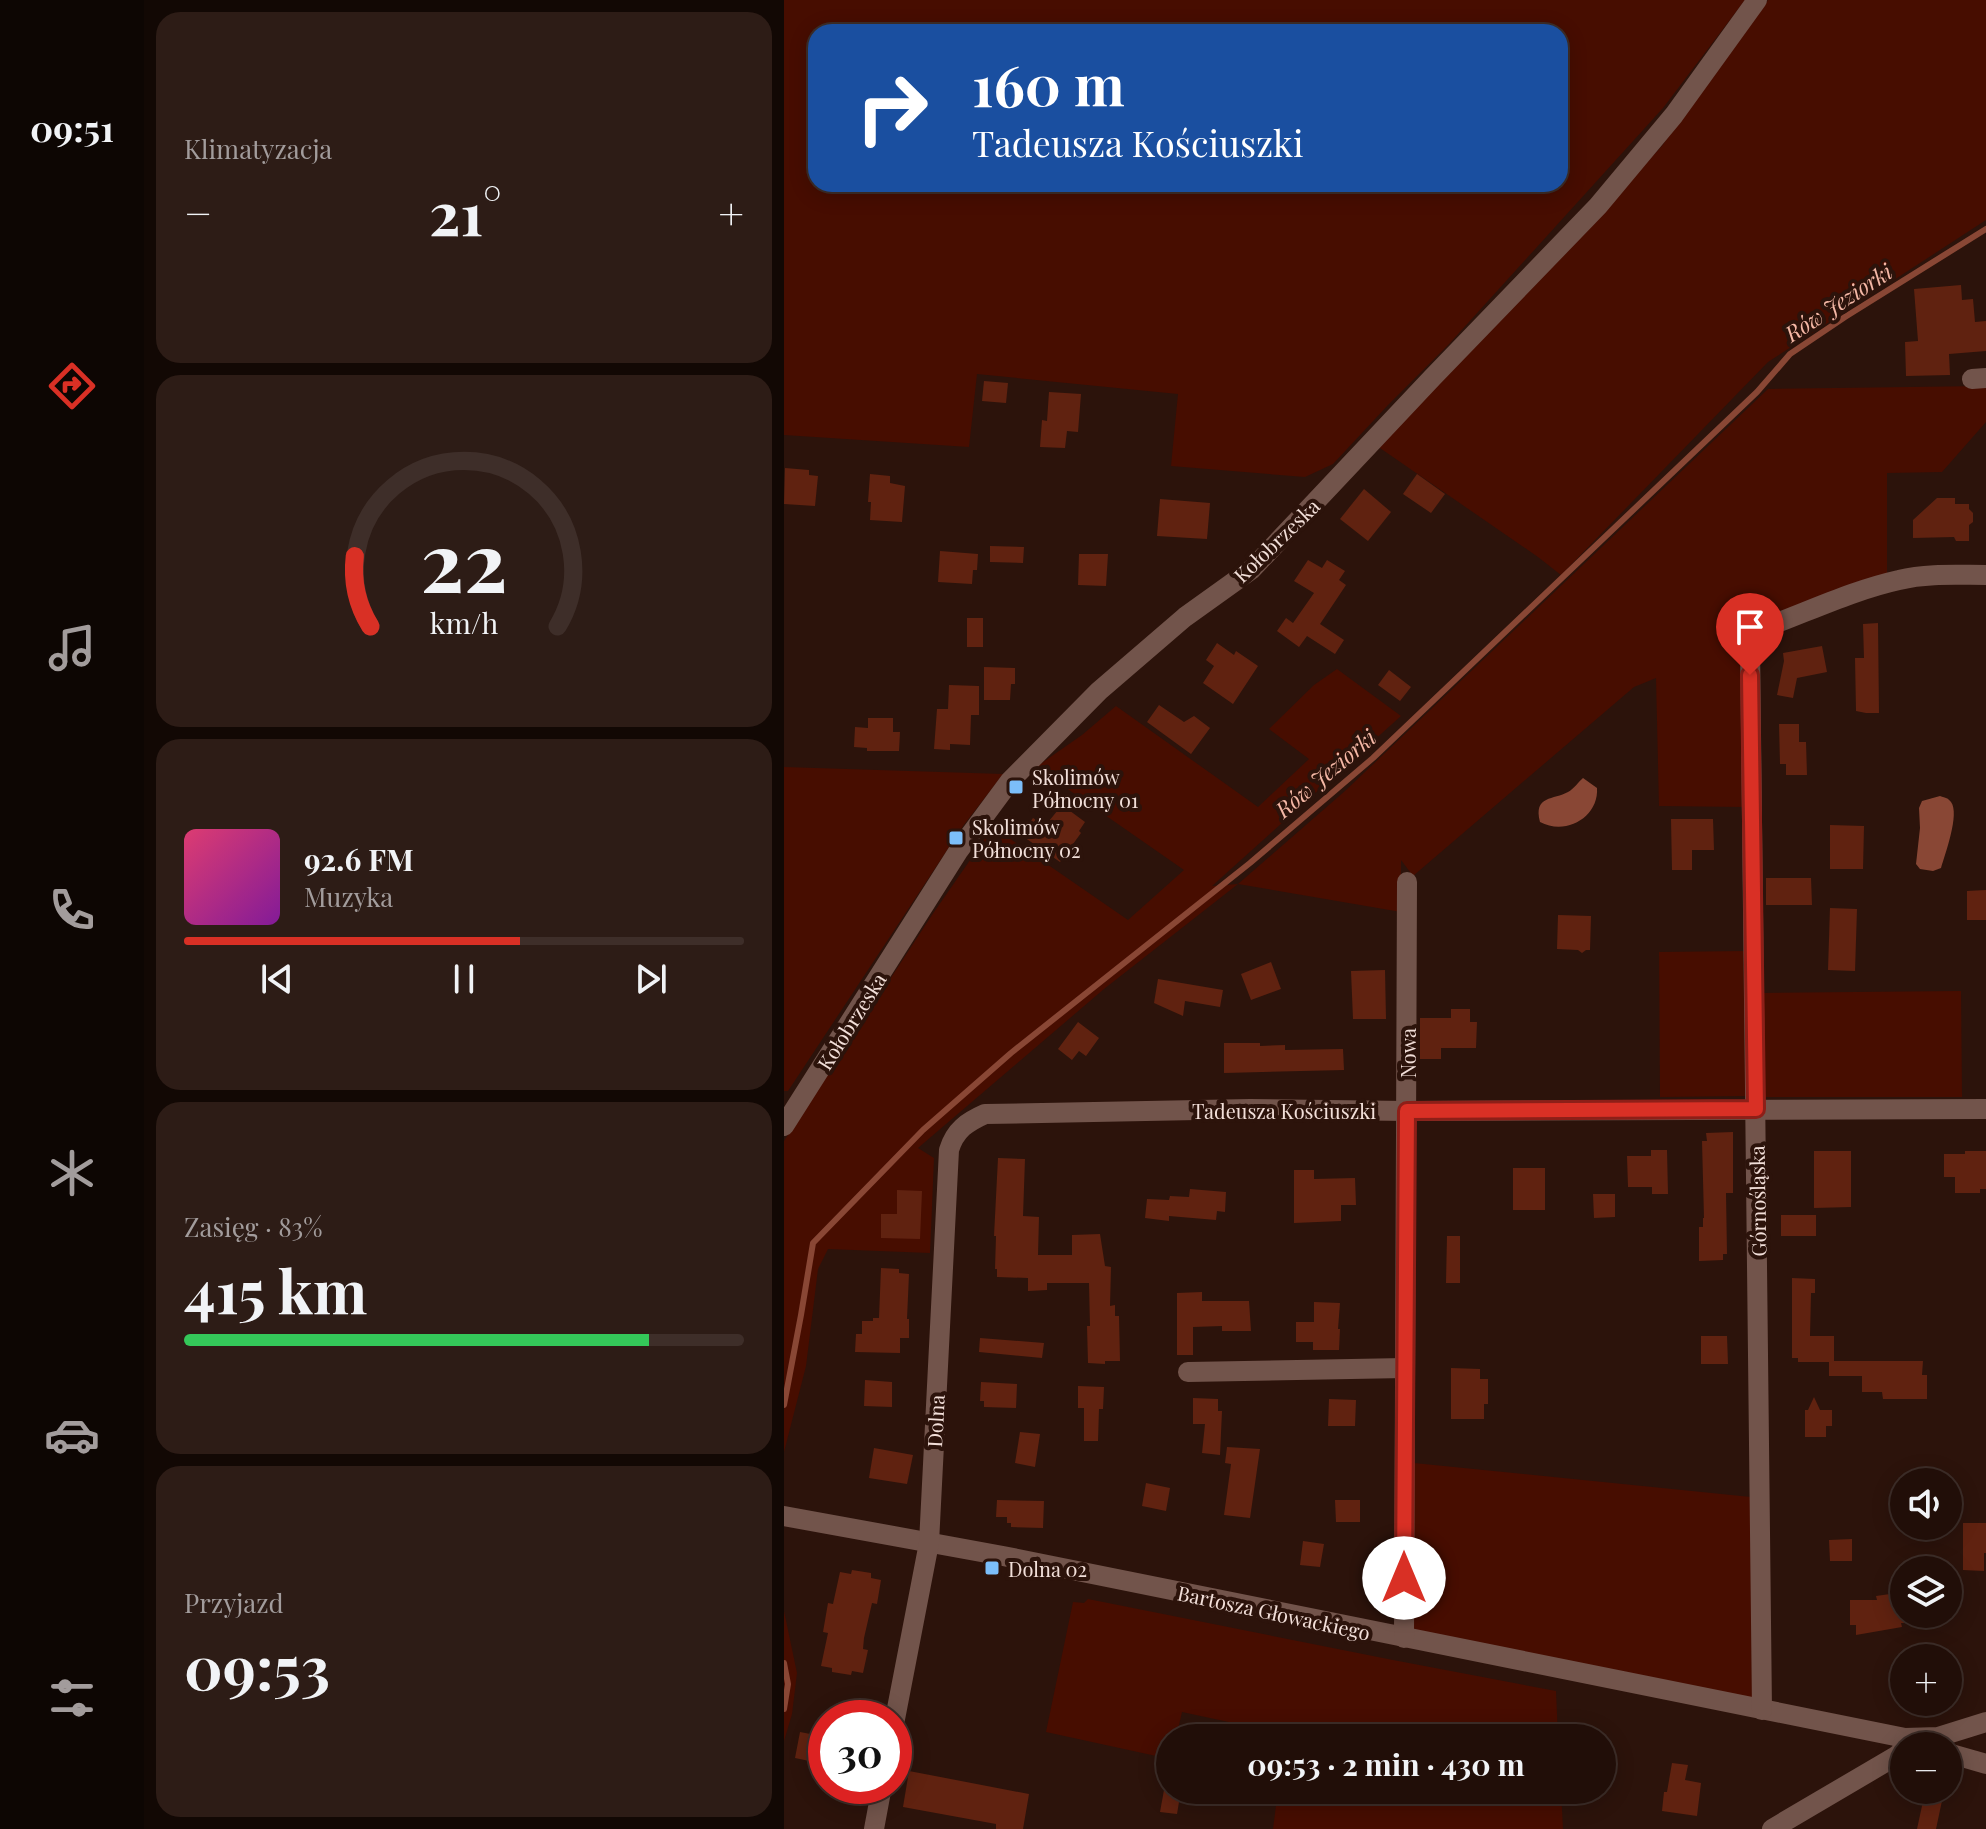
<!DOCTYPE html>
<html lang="pl">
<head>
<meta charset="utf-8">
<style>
	:root { --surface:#210e08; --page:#2d1c16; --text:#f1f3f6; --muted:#a29c9c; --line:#3e2e29; --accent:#d93025 }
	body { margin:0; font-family:"Playfair Display",serif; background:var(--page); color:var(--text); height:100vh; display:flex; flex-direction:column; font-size:30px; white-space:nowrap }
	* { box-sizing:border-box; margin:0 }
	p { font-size:26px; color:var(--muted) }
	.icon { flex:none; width:44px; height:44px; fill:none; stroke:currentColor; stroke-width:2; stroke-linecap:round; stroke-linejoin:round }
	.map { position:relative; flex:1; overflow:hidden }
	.panel { display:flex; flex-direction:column; gap:12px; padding:12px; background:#120804; width:640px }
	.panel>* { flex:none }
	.guide { position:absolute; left:24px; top:24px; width:760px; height:168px; border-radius:24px; box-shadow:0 4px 20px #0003,0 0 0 2px var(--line); background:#1a4fa0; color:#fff; overflow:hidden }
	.controls { position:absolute; left:1106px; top:1468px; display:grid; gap:16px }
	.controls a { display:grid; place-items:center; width:72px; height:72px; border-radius:50%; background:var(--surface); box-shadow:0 4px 20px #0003,0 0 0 2px var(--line); font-size:40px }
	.speed { position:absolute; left:24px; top:1700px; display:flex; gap:16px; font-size:40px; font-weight:700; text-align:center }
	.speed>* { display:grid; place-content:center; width:104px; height:104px; border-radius:50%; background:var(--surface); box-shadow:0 4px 20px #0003,0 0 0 2px var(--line); line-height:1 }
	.speed .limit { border:12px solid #d22; background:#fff; color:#111 }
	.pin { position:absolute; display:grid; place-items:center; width:68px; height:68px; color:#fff; margin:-82px -34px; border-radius:50% 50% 50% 0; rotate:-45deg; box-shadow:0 0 8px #0007 }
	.pin .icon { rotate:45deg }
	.me { position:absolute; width:88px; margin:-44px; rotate:0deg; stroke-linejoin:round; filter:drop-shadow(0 0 6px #0008) }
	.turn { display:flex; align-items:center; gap:28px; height:168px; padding:0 32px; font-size:36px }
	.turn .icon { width:104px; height:104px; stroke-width:2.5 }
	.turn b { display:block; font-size:56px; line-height:68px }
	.big { font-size:60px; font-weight:700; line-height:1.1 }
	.panel .card { flex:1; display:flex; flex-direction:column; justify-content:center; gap:12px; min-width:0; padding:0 28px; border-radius:24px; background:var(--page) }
	.panel .dial { align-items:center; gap:0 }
	.dial svg { height:208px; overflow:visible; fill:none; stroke:var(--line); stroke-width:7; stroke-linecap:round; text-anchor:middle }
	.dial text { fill:var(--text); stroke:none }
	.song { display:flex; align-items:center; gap:24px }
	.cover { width:96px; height:96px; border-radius:12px; background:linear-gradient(135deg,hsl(340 70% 55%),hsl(290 70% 35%)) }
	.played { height:8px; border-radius:4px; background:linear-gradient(90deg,var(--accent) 60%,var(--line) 60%) }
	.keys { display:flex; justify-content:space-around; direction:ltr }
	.heat { display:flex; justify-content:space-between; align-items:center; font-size:44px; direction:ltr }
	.charge { height:12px; border-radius:6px; background:linear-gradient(90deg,#34c759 83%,var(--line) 0) }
	.trip { position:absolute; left:372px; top:1724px; width:460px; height:80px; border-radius:40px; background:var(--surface); box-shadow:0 4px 20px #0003,0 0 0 2px var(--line); font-weight:700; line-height:80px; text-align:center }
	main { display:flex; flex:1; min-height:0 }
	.dock { display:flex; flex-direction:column; width:144px; justify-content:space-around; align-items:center; background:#0d0603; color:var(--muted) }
	.dock .icon { width:56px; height:56px }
	.dock .active { color:var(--accent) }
	.dock b { font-size:36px; color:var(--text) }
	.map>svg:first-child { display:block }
	.green { fill:#470d00; fill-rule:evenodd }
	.water { fill:#894735 }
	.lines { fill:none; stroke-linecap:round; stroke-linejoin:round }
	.stream { stroke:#894735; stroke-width:6 }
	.building { fill:#602210 }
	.minor { stroke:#72544b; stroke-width:20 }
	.route-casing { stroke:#8d1f18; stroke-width:20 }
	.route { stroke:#d93025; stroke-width:14 }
	.poi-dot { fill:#7cbef9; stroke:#2c130b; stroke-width:3 }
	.labels { text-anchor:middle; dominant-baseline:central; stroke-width:8; stroke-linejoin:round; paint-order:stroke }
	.street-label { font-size:20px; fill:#f2dfd9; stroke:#2c130b }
	.poi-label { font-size:20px; fill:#f2dfd9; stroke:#2c130b; text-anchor:start }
	.water-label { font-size:22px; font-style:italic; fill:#f5b8a6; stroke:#2c130b }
</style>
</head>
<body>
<main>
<nav class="dock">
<b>09:51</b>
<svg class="icon active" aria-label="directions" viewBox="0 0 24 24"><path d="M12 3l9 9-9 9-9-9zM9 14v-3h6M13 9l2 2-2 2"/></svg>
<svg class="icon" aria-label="music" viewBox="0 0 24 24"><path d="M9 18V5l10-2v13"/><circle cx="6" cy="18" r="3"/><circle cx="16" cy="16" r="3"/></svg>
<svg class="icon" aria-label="phone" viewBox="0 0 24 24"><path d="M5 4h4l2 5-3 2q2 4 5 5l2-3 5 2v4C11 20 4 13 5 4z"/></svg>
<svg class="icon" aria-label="climate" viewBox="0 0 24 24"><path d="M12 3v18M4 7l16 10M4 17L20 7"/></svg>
<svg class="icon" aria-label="car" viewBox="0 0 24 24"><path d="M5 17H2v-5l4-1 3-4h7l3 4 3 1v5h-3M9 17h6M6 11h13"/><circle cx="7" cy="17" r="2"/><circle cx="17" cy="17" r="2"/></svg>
<svg class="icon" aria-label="filters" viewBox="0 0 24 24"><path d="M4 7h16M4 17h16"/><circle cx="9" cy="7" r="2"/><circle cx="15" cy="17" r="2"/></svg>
</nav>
<section class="panel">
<div class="card"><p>Klimatyzacja</p>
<div class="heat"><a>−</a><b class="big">21°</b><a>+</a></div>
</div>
<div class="card dial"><svg viewBox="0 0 100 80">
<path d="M14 69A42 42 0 1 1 86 69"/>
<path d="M14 69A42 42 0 0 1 8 42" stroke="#d93025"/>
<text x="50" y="56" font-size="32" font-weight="700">22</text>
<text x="50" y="72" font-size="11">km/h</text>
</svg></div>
<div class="card">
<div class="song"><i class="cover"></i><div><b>92.6 FM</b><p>Muzyka</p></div></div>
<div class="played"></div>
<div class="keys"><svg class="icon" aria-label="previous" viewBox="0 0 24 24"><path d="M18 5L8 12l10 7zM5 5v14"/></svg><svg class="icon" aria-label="pause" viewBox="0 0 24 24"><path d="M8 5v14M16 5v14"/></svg><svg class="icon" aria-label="next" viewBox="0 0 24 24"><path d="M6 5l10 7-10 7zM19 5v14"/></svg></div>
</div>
<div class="card"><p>Zasięg · 83%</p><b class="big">415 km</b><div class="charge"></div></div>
<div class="card"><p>Przyjazd</p><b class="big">09:53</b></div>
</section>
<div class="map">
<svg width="1202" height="1829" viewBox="0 0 1202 1829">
	<rect width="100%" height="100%" fill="#2c130b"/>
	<g class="green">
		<path d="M0,0H961L879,108L665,344L604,405L549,464L521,477L387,466L394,394L193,374L185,447L0,435ZM32,32H776V184H32Z"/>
		<path d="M984,0H1202V220L984,362L777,575L754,557L593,446L877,147Z"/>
		<path d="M1202,386V422L1158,472L1103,473V574L971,626L949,649L962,662V807L875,806L872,678L850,687L629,876L617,860V912L454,884L320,989L134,1148L150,1158L146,1253L44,1249L34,1269L22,1366L0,1452V1141L148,915L209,827L344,920L400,870L252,767L298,735L332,706L474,807L525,759L485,729L530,685L553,669L617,716L428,886L454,884L561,791L984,389Z"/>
		<path d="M0,767L219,774L179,826L4,1091H0Z"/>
		<path d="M963,951L964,1096L876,1097L875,952Z"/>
		<path d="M1177,991L1178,1097H981L979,993Z"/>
		<path d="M630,1463L967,1497L968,1699L630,1630Z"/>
		<path d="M304,1599L609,1660L772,1691L774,1738H501V1734L398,1712L392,1738H386V1759L262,1732L289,1602L300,1603Z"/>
		<path d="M0,1611L13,1673L8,1714L0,1741Z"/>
		<path d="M494,1790H777L779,1829H489Z"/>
	</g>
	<g class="water">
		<path d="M799,778L813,788C815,817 782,836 756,822C749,795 770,800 784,792C790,789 794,782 799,778Z"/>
		<path d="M1156,796C1162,798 1164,798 1167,802C1176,814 1161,854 1157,868L1149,871L1136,869L1132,864L1136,828L1135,808L1138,801Z"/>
	</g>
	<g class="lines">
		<g class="stream">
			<path d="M0,1405L17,1315L29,1243L139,1130L227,1053L466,863L589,758L973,392L1006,354L1061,317L1202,229"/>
			<path d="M0,1663L4,1684L0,1709"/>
		</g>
	</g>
	<g class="building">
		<path d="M1177,285L1178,300L1189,299L1191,322L1202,321V351L1165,354L1166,375L1122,376L1121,342L1134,341L1130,289Z"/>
		<path d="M200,381L224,383L222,403L198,401Z"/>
		<path d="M265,392L297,394L294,432L283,431L281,448L256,447L258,420L263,421Z"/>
		<path d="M1,468L25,470V475L34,476L31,506L0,504Z"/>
		<path d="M86,474L106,476V483L121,486L118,522L86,520L87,502H84Z"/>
		<path d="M633,474L661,494L647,513L619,494Z"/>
		<path d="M580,489L607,512L584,541L556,519Z"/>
		<path d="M1153,498H1171V504H1185V509L1189,513V522L1185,525V541H1172L1170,537L1129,538V520Z"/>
		<path d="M376,499L426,503L423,539L373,536Z"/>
		<path d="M206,546L240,547L239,563L206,562Z"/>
		<path d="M156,551L194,554L193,570H189L188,584L154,582Z"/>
		<path d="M295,554H324L322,586L294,585Z"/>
		<path d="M524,560L538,568L543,560L561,571L555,580L562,585L536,624L560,640L551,654L523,636L515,647L493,631L502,618L509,623L530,593L510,581Z"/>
		<rect x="183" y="618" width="16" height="29"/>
		<path d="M1094,623L1095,713H1082L1072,711L1071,658H1080L1079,624Z"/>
		<path d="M433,643L450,655L452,651L474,666L449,704L419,683L430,666L422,660Z"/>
		<path d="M1038,646L1043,672L1013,678L1009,698L993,695L1000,661L999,653Z"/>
		<path d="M200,667L231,668V684H227L226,700H200Z"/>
		<path d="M605,670L627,687L616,701L594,685Z"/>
		<path d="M165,685L195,686V715H187L186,745L166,744V750L150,749L153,709H164Z"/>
		<path d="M375,705L400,722L410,716L426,728L407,754L363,722Z"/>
		<path d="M84,718H109V732H116L115,751H83V748L70,747L71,727L84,728Z"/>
		<path d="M995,724H1015V742H1022L1023,775H1002V764H996Z"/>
		<path d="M278,805L301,822L295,831L297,833L276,862L237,835L249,818L261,826Z"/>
		<path d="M887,819H929L930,850H908V870H888Z"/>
		<path d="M1046,825L1080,826L1079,869H1046Z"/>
		<path d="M982,878H1027L1028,905H982Z"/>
		<path d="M1202,890V920H1183V891Z"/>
		<path d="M1046,908L1073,909L1071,971L1044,970Z"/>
		<path d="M774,915L807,916L806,950H802L798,953L794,950L773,949Z"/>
		<path d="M487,962L497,989L467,1000L457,974Z"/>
		<path d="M601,970L602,1019H569L567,971Z"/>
		<path d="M374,979L439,990L436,1007L401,1001L399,1016L370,1003Z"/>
		<path d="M667,1009H686V1022H693L692,1048H657V1059H636V1018H667Z"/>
		<path d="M294,1022L315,1038L302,1056L295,1051L288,1060L274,1049Z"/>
		<path d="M440,1043H476V1046L501,1045V1050L559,1049L560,1070L440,1073Z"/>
		<path d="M949,1132V1193H942L943,1254H939V1260L915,1261V1227H919V1218H920L918,1141H923L922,1133Z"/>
		<path d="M867,1150H883L884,1194H868V1187H844L843,1156H867Z"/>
		<path d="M1030,1151H1067V1207L1030,1208Z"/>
		<path d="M1181,1151H1202V1189H1196V1193H1171V1177H1160V1154H1181Z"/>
		<path d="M214,1158L241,1159L239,1216L255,1217L254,1255H288V1235L316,1234L321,1266L327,1267L326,1306L331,1305V1316H335L336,1361H321V1364L304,1363L303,1326H306L305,1283H263V1290L244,1291V1278L213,1277V1269H211L212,1236H210Z"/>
		<rect x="729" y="1168" width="32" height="42"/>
		<path d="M510,1170H530V1179L571,1178L572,1205H557V1221L510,1223Z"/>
		<path d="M406,1189L442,1192L441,1212L433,1211L432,1220L385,1216V1221L361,1218L363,1199L385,1200L386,1196L405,1197Z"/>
		<path d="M113,1190L138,1191L136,1239L97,1238V1214H113Z"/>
		<path d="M809,1194H831V1217L810,1218Z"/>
		<rect x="997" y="1215" width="35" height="21"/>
		<path d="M663,1236H676V1283H662Z"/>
		<path d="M97,1268L115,1269V1273L125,1274L123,1319H125V1338H116V1353L71,1352L72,1334H78V1321H89V1318H95Z"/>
		<path d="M1008,1278L1031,1279V1293H1027L1026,1336H1050V1361H1139L1138,1375H1143V1399H1099L1098,1392H1078V1376H1045V1362H1014V1358H1008Z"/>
		<path d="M418,1292V1301H465L467,1331H438V1326L409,1327V1355H393V1293Z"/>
		<path d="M530,1302L556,1303L554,1329H556L555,1350H529V1342H512V1322H530Z"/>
		<path d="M917,1336H943L944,1364H917Z"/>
		<path d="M196,1338L260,1343L258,1358L195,1352Z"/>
		<path d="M667,1368L696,1369V1379H704V1404H700V1419H667Z"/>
		<path d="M81,1380L108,1382V1407L80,1406Z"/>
		<path d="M197,1382L233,1384L232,1408L200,1407V1401H196Z"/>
		<path d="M294,1386L320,1387L319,1409H315L314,1441H300V1408H294Z"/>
		<path d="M1030,1397L1036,1410H1048V1426H1042V1437H1021V1410H1024Z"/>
		<path d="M409,1398L434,1399V1411H438L436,1455L418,1453L421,1424H409Z"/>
		<path d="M545,1399L572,1400L571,1426H544Z"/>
		<path d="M236,1432L256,1434L251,1467L231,1463Z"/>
		<path d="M443,1447L476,1449L466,1518L440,1515L447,1464L441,1463Z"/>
		<path d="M90,1448L129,1455L123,1484L85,1478Z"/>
		<path d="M362,1483L386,1488L382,1511L358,1506Z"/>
		<path d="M213,1500L260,1501L259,1528L227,1527V1523H223V1517H212Z"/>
		<path d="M551,1500H576V1522H552Z"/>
		<path d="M1179,1523H1202V1553H1200V1571L1179,1570Z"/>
		<path d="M1068,1539V1561H1046L1045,1540Z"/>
		<path d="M519,1541L540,1544L536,1567L516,1565Z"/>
		<path d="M68,1570L87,1573V1578L97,1580L93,1604L88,1603L80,1638L79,1649L84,1650L79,1673L68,1671L67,1675L48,1672V1668L37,1666L44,1633L39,1632L44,1603L49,1604L56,1572L67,1574Z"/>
		<path d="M1120,1592V1623H1117L1118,1627L1072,1635V1625H1066V1600H1093L1092,1596Z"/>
		<path d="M16,1732L42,1737V1753L37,1752L35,1763L11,1758Z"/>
		<path d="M888,1763L904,1765L901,1780L917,1783L913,1816L878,1811L880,1792H883Z"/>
		<path d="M125,1771L245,1794L239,1829H212V1824L119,1807Z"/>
		<path d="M380,1790H397L393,1814L376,1812Z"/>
		<path d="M1141,1792L1159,1796L1152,1829H1133Z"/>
	</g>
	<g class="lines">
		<g class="minor">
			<path d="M1188,379L1202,378"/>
			<path d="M0,1126L175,850L226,781L315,691L401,617L468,569L648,378L814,206L890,115L973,0"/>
			<path d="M404,1372L621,1368"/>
			<path d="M0,1516L219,1556L1121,1738L1154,1737L1202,1722"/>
			<path d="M620,1638L623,882"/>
			<path d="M978,1710L966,644L974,634L985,626C1028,610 1070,590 1115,580C1143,573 1173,575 1202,575"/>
			<path d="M110,1724L145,1543L165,1150C171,1130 183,1122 201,1114L466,1109L623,1111L1202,1109"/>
			<path d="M1164,1753L1202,1764"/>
			<path d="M90,1829L98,1786"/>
			<path d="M988,1829L1112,1756L1117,1752L1121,1738"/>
		</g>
	</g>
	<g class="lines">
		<defs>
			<path id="route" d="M620,1578L623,1111L972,1109L966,675"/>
		</defs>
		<use href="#route" class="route-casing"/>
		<use href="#route" class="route"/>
	</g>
	<g class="poi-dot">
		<rect x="224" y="779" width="16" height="16" rx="4"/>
		<rect x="164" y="830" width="16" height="16" rx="4"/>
		<rect x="200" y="1560" width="16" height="16" rx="4"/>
	</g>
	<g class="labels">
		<g class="street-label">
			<text transform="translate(492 540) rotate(-44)">Kołobrzeska</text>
			<text transform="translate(67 1021) rotate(-58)">Kołobrzeska</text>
			<text transform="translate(623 1053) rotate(-90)">Nowa</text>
			<text x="500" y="1110">Tadeusza Kościuszki</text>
			<text transform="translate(973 1201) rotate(-91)">Górnośląska</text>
			<text transform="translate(151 1421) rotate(-87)">Dolna</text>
			<text transform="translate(490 1612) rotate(12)">Bartosza Głowackiego</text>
		</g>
		<g class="poi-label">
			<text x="248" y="776">Skolimów<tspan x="248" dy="23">Północny 01</tspan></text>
			<text x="188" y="826">Skolimów<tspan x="188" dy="23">Północny 02</tspan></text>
			<text x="224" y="1568">Dolna 02</text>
		</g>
		<g class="water-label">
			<text transform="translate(1054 302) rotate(-33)">Rów Jeziorki</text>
			<text transform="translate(541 773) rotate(-40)">Rów Jeziorki</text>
		</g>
	</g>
</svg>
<div class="controls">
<a><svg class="icon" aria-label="sound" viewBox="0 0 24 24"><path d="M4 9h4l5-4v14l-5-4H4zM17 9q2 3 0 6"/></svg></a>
<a><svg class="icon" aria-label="layers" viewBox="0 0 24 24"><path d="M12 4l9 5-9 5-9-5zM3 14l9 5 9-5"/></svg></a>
<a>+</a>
<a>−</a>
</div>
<div class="speed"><div class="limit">30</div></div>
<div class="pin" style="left:966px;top:675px;background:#d93025"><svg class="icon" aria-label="arrive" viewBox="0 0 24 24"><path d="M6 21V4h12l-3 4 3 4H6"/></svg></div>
<svg class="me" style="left:620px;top:1578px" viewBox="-20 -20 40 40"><circle r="19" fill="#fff"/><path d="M0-13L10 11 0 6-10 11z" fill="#d93025"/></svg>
<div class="trip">09:53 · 2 min · 430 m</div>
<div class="guide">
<div class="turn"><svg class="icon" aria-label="right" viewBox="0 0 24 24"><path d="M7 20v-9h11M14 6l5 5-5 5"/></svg><div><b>160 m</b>Tadeusza Kościuszki</div></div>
</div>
</div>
</main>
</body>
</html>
